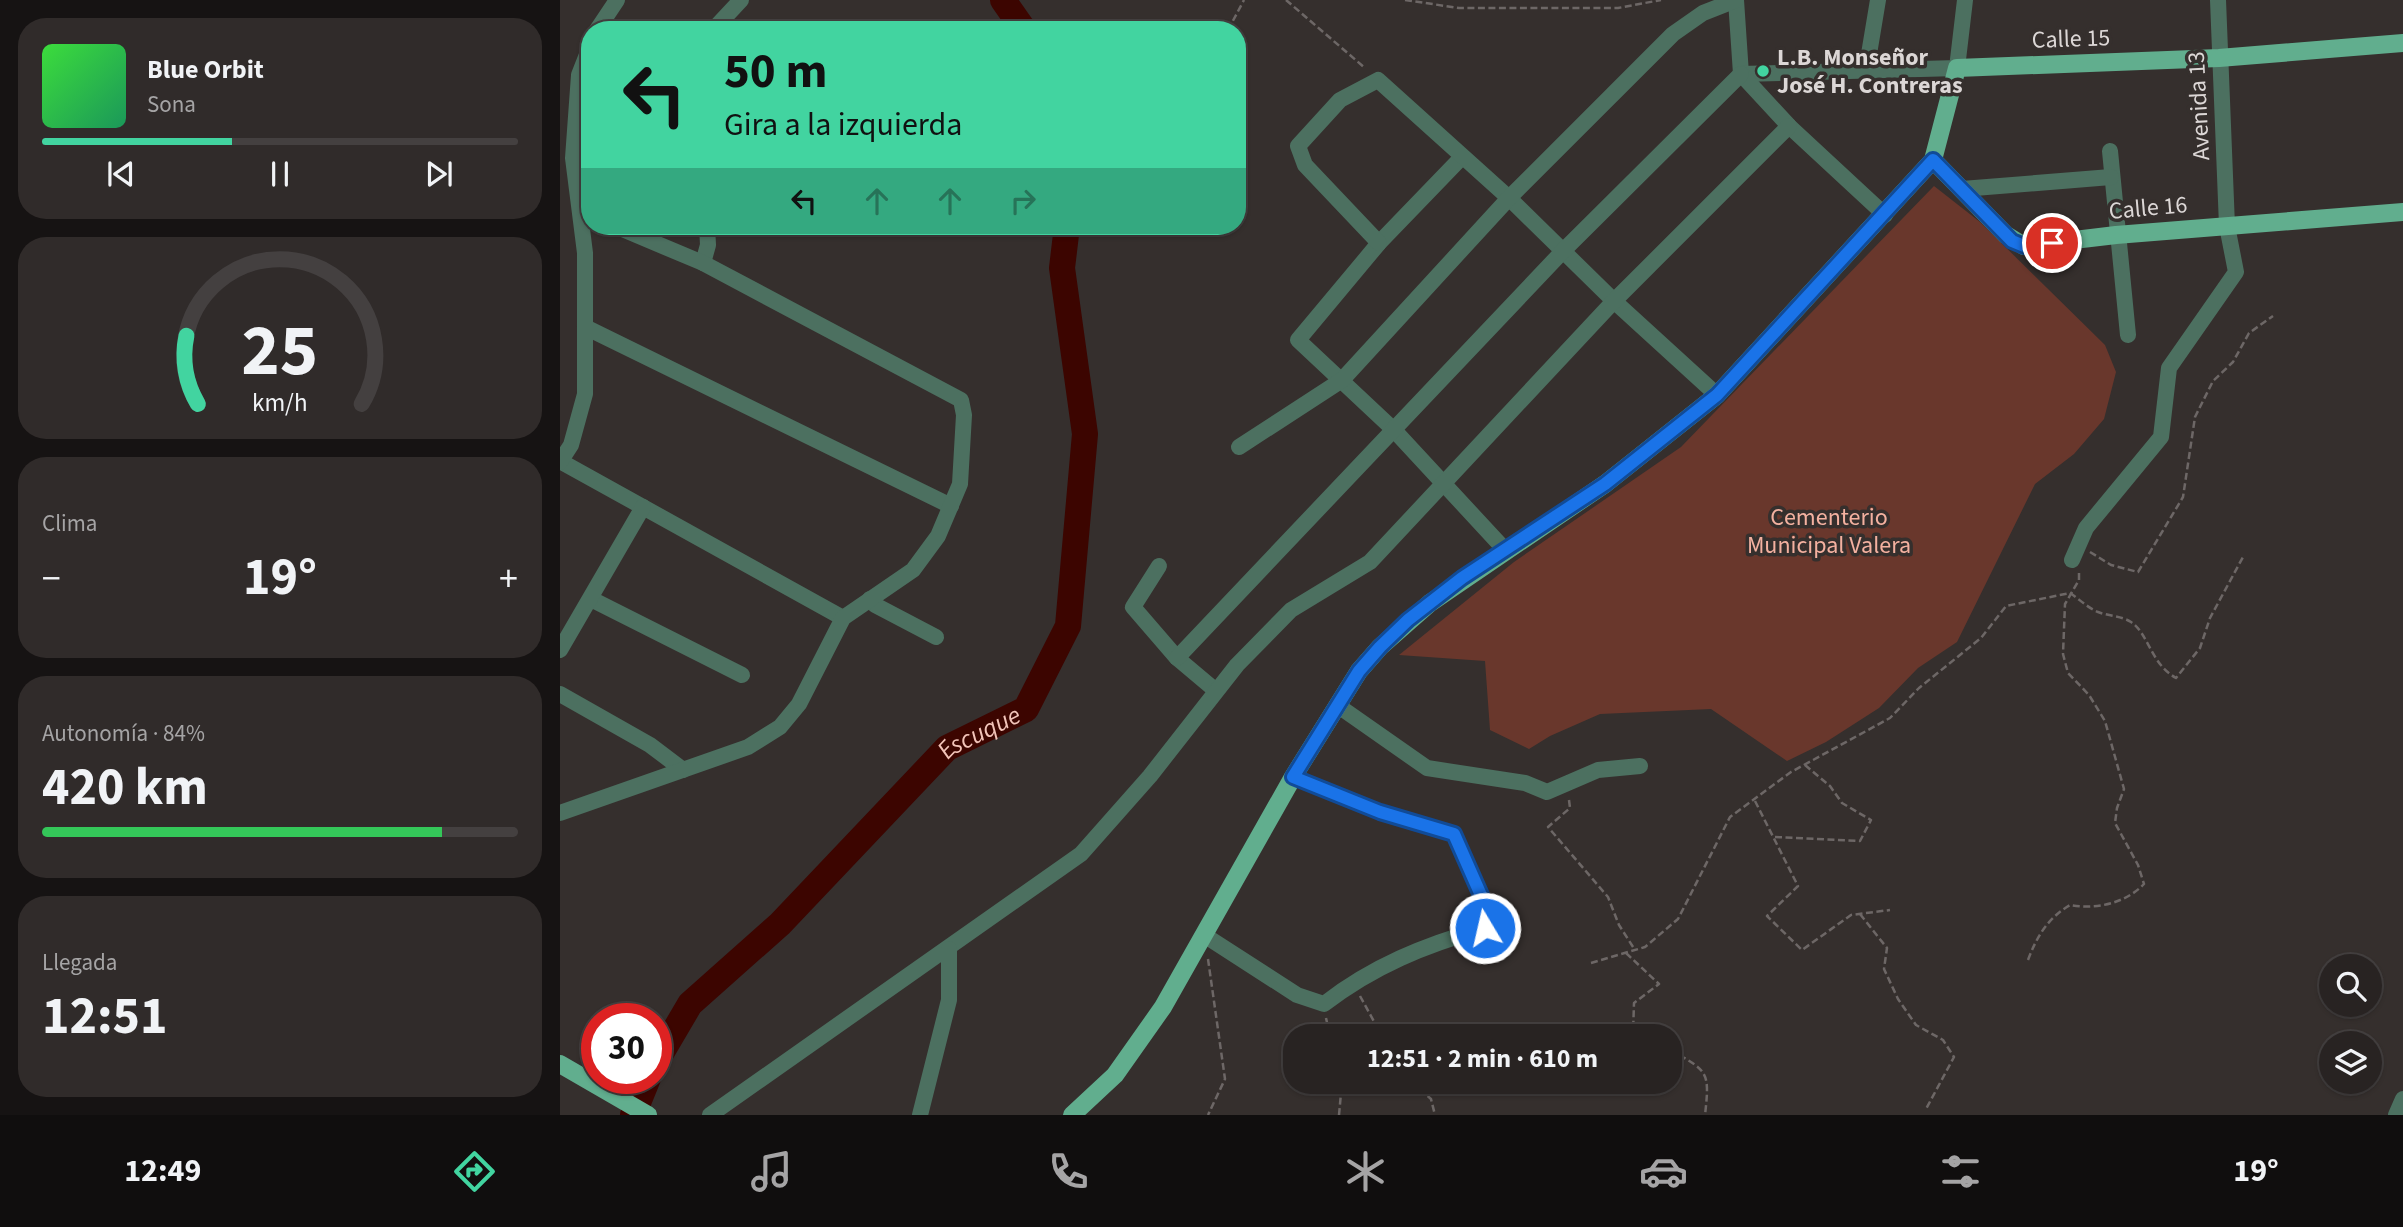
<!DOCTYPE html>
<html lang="es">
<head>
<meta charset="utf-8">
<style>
	:root { --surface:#282322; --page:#302b2a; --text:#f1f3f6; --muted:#a5a4a5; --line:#444040; --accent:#42d4a0 }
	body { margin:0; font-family:"Source Sans 3",sans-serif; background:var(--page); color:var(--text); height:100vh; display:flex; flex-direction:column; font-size:26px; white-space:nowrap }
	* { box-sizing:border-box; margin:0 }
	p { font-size:23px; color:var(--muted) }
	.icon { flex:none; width:38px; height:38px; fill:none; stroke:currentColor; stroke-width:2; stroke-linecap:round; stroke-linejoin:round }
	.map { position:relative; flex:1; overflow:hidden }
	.drawer { display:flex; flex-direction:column; gap:18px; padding:18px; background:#161313; width:560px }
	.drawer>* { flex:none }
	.hud { position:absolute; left:21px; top:21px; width:665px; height:214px; border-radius:28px; box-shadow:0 2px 5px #0004,0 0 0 2px var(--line); background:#42d4a0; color:#111; overflow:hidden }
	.buttons { position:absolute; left:1759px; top:954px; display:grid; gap:14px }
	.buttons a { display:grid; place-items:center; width:63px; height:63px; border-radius:50%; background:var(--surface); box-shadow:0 2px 5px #0004,0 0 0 2px var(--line); font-size:35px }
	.speed { position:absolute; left:21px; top:1003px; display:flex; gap:14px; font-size:35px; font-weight:700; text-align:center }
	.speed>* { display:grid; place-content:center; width:91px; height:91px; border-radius:50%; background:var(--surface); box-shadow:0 2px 5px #0004,0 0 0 2px var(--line); line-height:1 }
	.speed .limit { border:10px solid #d22; background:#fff; color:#111 }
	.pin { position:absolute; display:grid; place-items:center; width:60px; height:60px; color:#fff; margin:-30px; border:4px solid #fff; border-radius:50%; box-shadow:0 2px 7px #0007 }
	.me { position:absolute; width:77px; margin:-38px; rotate:351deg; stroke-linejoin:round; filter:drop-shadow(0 0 5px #0008) }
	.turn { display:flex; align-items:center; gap:24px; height:147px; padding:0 28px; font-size:32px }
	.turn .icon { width:91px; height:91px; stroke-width:2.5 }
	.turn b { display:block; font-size:49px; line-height:60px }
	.lanes { display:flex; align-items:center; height:66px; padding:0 28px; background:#0003; justify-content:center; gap:35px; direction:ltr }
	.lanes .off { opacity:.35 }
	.big { font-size:52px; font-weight:700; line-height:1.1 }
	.drawer .widget { flex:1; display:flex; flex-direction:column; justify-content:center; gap:10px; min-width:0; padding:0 24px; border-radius:28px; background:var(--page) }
	.drawer .dial { align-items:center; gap:0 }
	.dial svg { height:182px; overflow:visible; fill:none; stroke:var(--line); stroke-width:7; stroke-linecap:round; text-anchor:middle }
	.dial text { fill:var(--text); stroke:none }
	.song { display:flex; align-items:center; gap:21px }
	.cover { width:84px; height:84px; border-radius:10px; background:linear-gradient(135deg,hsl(120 70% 55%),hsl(150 70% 35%)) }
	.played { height:7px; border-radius:4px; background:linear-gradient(90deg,var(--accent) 40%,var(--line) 40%) }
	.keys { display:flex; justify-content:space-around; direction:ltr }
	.heat { display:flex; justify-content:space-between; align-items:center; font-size:38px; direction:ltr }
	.charge { height:10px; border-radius:5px; background:linear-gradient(90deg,#34c759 84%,var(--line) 0) }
	.trip { position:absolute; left:723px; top:1024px; width:399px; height:70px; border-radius:28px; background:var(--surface); box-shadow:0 2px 5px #0004,0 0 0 2px var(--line); font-weight:700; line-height:70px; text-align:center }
	.tab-bar { display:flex; height:112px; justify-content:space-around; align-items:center; background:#100e0e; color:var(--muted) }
	.tab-bar .icon { width:49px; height:49px }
	.tab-bar .current { color:var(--accent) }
	.tab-bar b { font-size:32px; color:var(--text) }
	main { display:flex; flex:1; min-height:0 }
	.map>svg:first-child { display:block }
	.green { fill:#69372c }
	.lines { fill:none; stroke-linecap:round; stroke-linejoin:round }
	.river { stroke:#3c0500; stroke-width:26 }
	.path { stroke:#6d6766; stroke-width:2.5; stroke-dasharray:7 3.5; stroke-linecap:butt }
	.minor { stroke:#4c7060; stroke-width:16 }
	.major { stroke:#61ae8e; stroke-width:18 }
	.route-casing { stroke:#114b97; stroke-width:18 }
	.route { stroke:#1a73e8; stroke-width:12 }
	.poi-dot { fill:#42d4a0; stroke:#352f2d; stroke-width:2.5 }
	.labels { text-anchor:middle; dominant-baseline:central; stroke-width:7; stroke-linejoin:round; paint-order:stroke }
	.street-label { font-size:24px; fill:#dcd7d6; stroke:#352f2d }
	.poi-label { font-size:24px; font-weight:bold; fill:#dcd7d6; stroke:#352f2d; text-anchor:start }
	.park-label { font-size:24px; fill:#f4b1a0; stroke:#352f2d }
	.water-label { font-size:26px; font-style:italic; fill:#f2c4b9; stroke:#352f2d }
</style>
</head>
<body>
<main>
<section class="drawer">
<div class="widget">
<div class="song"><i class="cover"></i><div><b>Blue Orbit</b><p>Sona</p></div></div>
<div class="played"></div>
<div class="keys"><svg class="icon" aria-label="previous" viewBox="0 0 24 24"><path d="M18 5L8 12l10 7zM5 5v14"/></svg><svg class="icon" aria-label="pause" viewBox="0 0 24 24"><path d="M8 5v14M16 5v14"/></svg><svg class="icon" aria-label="next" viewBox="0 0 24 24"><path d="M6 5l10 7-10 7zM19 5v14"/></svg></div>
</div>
<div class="widget dial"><svg viewBox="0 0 100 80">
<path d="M14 69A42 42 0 1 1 86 69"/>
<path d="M14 69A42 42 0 0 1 9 39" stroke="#42d4a0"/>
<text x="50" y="56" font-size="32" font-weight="700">25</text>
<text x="50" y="72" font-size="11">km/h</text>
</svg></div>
<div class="widget"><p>Clima</p>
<div class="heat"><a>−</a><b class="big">19°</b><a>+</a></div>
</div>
<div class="widget"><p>Autonomía · 84%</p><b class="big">420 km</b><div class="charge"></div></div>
<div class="widget"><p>Llegada</p><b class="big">12:51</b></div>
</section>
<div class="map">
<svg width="1843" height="1115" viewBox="0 0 1843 1115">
	<rect width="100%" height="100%" fill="#352f2d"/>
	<path class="green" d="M1374,186L1420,222L1545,345L1556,372L1544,419L1514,454L1475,484L1397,642L1358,668L1319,708L1266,742L1227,761L1151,709L1040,714L990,736L969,749L930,730L925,661L839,655L954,562L1121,447Z"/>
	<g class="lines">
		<g class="river">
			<path d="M443,0L464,30"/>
			<path id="s1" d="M96,1062L130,1004L220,924L387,748L466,709L508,626L525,434L502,268L507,226"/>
			<path d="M73,1115L88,1078"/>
		</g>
		<g class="path">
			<path d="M726,0L805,68"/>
			<path d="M845,0L899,8H1058L1101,0"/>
			<path d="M668,30L684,0"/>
			<path d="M1530,552L1551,565L1578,572L1623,497L1635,417L1653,381L1673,362L1689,333L1713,316"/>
			<path d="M1009,800L1010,808L988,827L1048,897L1059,925L1075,950"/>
			<path d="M1195,801L1238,886L1207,916L1242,950L1291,915L1330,910"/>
			<path d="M1215,837L1300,841L1311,820L1282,803L1270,786L1245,765"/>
			<path d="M1300,914L1327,948L1324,969L1338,999L1356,1025L1383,1040L1394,1057L1366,1109"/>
			<path d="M1066,953L1099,984L1074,1003L1073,1034L1079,1036"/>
			<path d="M648,959L665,1079L648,1115"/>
			<path d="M1468,960C1477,936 1488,918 1510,905C1536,910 1566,903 1584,884L1578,865L1555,823L1557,808L1564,789L1545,721L1529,695L1508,673L1503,654L1505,604L1519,580V572"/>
			<path d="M1031,963L1085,947L1118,919L1170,817L1231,772L1330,718L1359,688L1421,638L1446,606L1510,593C1519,599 1528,608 1538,612C1548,616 1562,616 1571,622C1589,634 1590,663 1616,678L1640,648L1650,618L1683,557"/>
			<path d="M800,996L822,1036"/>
			<path d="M766,1018L770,1036"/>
			<path d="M1110,1050C1148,1071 1150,1071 1145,1115"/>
			<path d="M852,1082L871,1099L875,1115"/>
			<path d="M779,1115L782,1082"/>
		</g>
		<g class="minor">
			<path d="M1176,0L1181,74"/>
			<path d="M37,30L57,0"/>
			<path d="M153,30L181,0"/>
			<path d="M1306,72L1318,0"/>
			<path d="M1181,74L1397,68L1405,0"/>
			<path d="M1181,74L1229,126L1325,215"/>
			<path d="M1550,151L1568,335"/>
			<path d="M902,157L819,243L738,340L834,430L946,551"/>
			<path d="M1402,189L1551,177"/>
			<path d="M819,243L745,165L738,146L780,100L818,80L949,198L1054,301L1157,395"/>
			<path d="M143,263L148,245L147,226"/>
			<path d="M25,327L391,506"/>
			<path d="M679,447L782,380L949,198L1113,34L1143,13L1176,0"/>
			<path d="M0,461L283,618"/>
			<path d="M0,462L11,445L25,394V253L13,158L19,75L30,47"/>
			<path d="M1512,560L1526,528L1601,437L1609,368L1676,272L1667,226L1658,0"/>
			<path d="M599,566L573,607L617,658L655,690"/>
			<path d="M31,599L182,675"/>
			<path d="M310,599L315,605L376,637"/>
			<path d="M0,650L83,507"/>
			<path d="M617,658L1003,251L1181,74"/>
			<path d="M0,694L90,745L123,770"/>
			<path d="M777,705L867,768L965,783L987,792L1038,770L1080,766"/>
			<path d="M0,813L188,747L220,727L239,704L283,618L353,570L378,536L400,484L404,415L401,400L143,263L55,226"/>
			<path d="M644,935L737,995L764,1004C813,966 865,945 925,928L924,902L894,834L820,812L733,777"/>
			<path d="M150,1115L521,854L590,776L677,665L731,610L810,562L1054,301L1229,126"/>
			<path d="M360,1115L389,1000V949"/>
			<path d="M1836,1115L1843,1099"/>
		</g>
		<g class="major">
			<path d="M1373,160L1446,235L1464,246L1556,235L1843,212"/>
			<path d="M0,1064L88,1115"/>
			<path d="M512,1115L555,1075L603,1007L733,777L799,671L820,647L870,603L1045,484L1157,395L1373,160L1397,68L1659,58L1843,43"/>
		</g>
	</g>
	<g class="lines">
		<defs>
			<path id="route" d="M925,928L924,902L894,834L820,812L733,777L799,671L820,647L848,620L902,578L1045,484L1157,395L1373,160L1452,241L1464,246L1492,243"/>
		</defs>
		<use href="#route" class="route-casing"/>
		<use href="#route" class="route"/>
	</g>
	<circle class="poi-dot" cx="1203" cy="71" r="7"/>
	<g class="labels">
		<g class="street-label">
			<text transform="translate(1511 39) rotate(-2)">Calle 15</text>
			<text transform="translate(1639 106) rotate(-93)">Avenida 13</text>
			<text transform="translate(1588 208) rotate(-5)">Calle 16</text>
		</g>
		<g class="poi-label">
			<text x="1217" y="57">L.B. Monseñor<tspan x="1217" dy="28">José H. Contreras</tspan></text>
		</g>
		<g class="park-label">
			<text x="1269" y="517">Cementerio<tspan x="1269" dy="28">Municipal Valera</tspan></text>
		</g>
		<g class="water-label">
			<text stroke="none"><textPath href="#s1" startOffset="466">Escuque</textPath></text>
		</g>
	</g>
</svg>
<div class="buttons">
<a><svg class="icon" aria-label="search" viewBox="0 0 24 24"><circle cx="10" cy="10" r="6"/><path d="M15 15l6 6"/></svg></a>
<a><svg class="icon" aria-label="layers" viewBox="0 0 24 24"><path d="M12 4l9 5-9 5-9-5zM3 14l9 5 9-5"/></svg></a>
</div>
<div class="speed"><div class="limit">30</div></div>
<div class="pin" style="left:1492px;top:243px;background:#d93025"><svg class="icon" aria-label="arrive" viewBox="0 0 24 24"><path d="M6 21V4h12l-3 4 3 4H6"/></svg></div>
<svg class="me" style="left:925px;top:928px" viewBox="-20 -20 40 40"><circle r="17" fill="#1a73e8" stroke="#fff" stroke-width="3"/><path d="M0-11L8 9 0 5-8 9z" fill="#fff"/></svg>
<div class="trip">12:51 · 2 min · 610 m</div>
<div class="hud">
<div class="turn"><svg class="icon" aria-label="left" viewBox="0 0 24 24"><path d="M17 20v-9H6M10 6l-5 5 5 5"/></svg><div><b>50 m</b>Gira a la izquierda</div></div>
<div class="lanes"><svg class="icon" aria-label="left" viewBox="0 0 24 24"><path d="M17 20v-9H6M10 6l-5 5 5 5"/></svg><svg class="icon off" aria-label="ahead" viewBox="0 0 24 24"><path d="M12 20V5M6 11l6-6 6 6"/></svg><svg class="icon off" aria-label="ahead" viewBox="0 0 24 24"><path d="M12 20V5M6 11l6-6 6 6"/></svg><svg class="icon off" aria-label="right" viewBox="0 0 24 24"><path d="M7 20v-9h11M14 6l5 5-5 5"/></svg></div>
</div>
</div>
</main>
<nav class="tab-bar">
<b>12:49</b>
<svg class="icon current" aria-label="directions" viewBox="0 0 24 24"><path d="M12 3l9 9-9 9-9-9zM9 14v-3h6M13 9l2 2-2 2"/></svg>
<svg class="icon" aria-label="music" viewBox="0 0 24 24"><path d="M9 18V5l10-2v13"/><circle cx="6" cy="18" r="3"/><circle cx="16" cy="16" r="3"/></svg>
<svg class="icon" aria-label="phone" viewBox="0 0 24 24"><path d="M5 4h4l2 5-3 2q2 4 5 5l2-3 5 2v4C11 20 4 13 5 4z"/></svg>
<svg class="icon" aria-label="climate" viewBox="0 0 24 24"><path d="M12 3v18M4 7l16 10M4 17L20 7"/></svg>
<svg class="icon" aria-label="car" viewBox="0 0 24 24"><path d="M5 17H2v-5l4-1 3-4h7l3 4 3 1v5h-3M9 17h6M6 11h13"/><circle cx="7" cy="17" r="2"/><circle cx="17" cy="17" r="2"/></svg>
<svg class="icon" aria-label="filters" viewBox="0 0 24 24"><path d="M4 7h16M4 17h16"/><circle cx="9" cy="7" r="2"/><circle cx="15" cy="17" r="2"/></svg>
<b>19°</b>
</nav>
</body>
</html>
